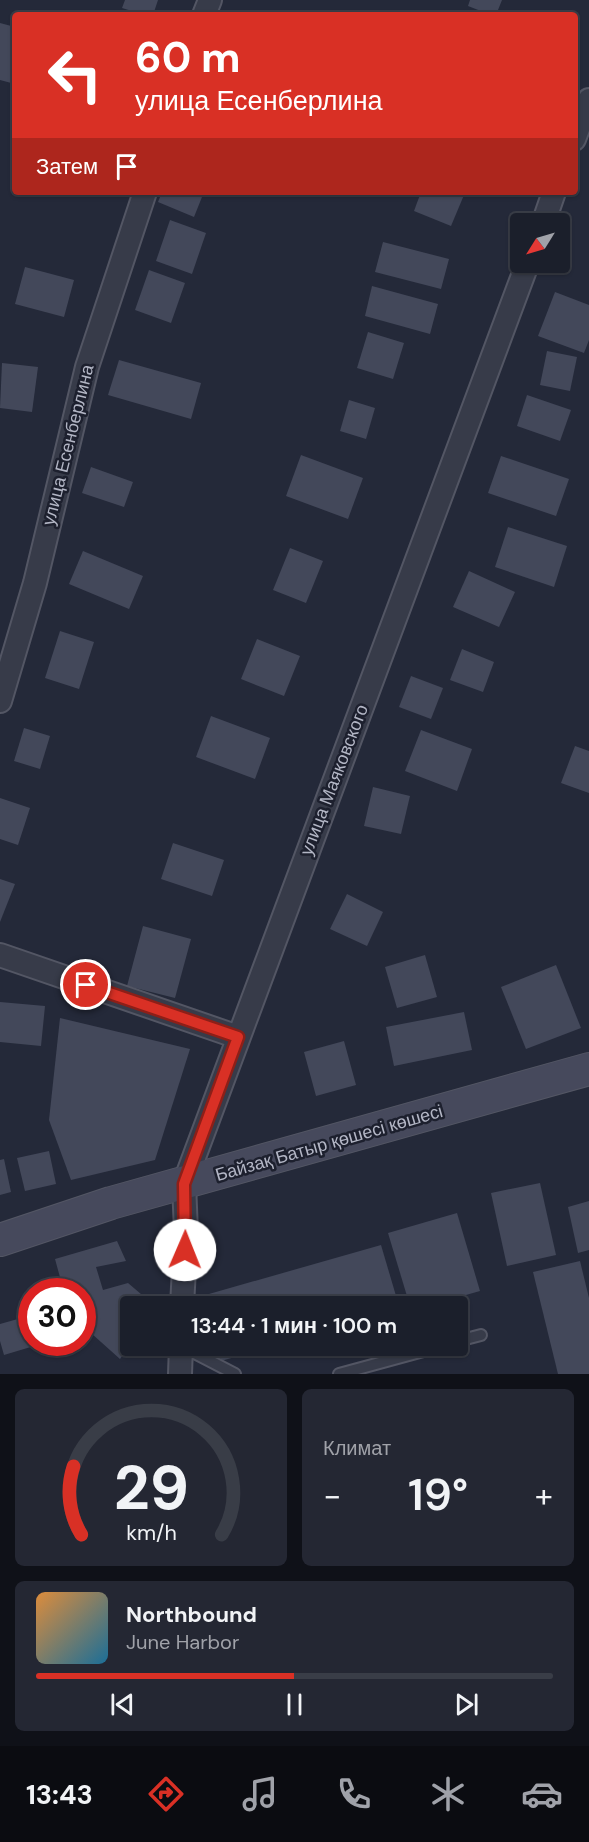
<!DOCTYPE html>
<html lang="ru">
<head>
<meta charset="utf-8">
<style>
	:root { --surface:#1b1f2b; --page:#242733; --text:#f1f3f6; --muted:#a0a2a9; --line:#393d47; --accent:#d93025 }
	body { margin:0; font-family:"DM Sans",sans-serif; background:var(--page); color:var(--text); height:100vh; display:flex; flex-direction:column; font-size:22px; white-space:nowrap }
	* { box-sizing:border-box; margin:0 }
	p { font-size:20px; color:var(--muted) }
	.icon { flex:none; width:33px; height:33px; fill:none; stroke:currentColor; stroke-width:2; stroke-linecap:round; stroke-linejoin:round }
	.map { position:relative; height:1374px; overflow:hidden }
	.drawer { display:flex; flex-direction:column; gap:15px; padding:15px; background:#0f1118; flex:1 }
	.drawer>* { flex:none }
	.top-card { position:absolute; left:12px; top:12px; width:566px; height:183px; border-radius:6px; box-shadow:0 2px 4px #0004,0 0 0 2px var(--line); background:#d93025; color:#fff; overflow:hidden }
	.needle { width:39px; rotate:233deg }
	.controls { position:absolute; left:510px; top:213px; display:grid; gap:12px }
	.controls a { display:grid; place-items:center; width:60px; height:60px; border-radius:6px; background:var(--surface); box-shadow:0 2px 4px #0004,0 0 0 2px var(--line); font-size:30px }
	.speed { position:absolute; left:18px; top:1278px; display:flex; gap:12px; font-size:30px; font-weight:700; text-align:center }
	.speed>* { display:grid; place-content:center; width:78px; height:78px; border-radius:50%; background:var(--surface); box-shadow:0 2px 4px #0004,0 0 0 2px var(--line); line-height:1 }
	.speed .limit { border:9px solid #d22; background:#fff; color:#111 }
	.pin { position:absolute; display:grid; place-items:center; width:51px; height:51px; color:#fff; margin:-26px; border:3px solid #fff; border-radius:50%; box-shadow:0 2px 6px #0007 }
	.me { position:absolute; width:66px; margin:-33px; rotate:1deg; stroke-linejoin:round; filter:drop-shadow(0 0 4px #0008) }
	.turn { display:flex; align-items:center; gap:21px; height:126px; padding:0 24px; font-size:27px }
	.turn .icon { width:78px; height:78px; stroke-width:2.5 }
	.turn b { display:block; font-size:42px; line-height:51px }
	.then { display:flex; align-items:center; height:57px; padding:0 24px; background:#0003; gap:12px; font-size:22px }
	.big { font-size:45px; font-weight:600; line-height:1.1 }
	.drawer .widget { flex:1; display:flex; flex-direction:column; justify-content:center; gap:9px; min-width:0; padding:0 21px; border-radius:9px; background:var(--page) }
	.drawer .dial { align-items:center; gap:0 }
	.dial svg { height:156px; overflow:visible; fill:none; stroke:var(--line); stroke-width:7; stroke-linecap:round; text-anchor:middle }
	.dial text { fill:var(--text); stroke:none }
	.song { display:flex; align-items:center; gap:18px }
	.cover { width:72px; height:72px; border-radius:9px; background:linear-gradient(135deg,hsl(30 70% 55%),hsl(200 70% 35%)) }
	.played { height:6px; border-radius:3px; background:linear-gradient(90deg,var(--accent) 50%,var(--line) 50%) }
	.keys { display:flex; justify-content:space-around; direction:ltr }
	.heat { display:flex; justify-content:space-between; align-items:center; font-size:33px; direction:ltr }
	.drawer .tiles { flex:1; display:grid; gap:15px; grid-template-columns:1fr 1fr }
	.widget:last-child { grid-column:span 2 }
	.trip { position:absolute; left:120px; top:1296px; width:348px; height:60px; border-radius:6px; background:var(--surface); box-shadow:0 2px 4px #0004,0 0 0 2px var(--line); font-weight:600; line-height:60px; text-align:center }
	.dock { display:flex; height:96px; justify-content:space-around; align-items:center; background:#0b0c11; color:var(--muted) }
	.dock .icon { width:42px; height:42px }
	.dock .current { color:var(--accent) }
	.dock b { font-size:27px; color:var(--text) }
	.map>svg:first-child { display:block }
	.building { fill:#43485a }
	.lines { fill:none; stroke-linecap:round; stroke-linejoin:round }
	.lane-casing { stroke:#535664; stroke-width:14 }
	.street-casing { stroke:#535664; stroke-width:26 }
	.secondary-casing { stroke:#535664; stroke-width:34 }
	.lane { stroke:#373b49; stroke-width:10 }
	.street { stroke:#373b49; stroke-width:22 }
	.secondary { stroke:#46495c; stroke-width:32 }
	.route-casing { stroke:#8d1f18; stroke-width:15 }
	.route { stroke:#d93025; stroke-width:10 }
	.labels { text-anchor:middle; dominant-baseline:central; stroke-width:5; stroke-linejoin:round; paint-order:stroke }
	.street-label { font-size:18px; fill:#b3b6c5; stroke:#1d202e }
</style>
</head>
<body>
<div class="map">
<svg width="589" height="1374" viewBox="0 0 589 1374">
	<rect width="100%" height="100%" fill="#242939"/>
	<g class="building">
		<path d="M125,0H158L153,15H145L122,8Z"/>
		<path d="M470,0H502L496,15H491L468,6Z"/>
		<path d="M0,23L15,27V84L0,80Z"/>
		<path d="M162,192H204L194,217L158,202Z"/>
		<path d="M421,192H456L464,195L451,226L414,211Z"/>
		<path d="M170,220L206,233L192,274L156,261Z"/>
		<path d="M383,242L449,259L441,289L375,272Z"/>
		<path d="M25,267L74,280L64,317L15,304Z"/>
		<path d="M149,270L185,283L171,323L135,310Z"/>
		<path d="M372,286L438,304L430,334L365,316Z"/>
		<path d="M555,292L589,305V340L584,353L538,336Z"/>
		<path d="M368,332L404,343L393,379L357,368Z"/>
		<path d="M547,351L577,357L570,391L540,385Z"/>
		<path d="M119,360L201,383L191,419L108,395Z"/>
		<path d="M2,363L38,367L32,412L0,408Z"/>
		<path d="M527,395L571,410L560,441L517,426Z"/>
		<path d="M349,400L375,408L366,439L340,431Z"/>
		<path d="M301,455L363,478L348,519L286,496Z"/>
		<path d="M501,456L569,479L556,516L488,493Z"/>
		<path d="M91,467L133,482L124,507L82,493Z"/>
		<path d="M508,527L567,546L554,587L495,567Z"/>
		<path d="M290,548L323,561L306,603L273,590Z"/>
		<path d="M83,551L143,576L129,609L69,584Z"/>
		<path d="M469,571L515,592L499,627L453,607Z"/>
		<path d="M60,631L94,642L79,689L45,678Z"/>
		<path d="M257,639L300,656L284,696L241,679Z"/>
		<path d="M462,649L494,662L483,692L450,680Z"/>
		<path d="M411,676L443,688L431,719L399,707Z"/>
		<path d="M211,716L270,738L255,779L196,757Z"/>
		<path d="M24,728L50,736L40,769L14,761Z"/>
		<path d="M421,730L472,749L457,791L405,771Z"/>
		<path d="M575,746L589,751V793L561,783Z"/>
		<path d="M373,787L410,796L401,834L364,826Z"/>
		<path d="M0,798L30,808L18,845L0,839Z"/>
		<path d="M173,843L224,860L212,896L161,879Z"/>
		<path d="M0,879L15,884L0,922Z"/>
		<path d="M347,894L383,912L367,946L330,929Z"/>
		<path d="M143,926L191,939L175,998L127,986Z"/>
		<path d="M425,955L437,997L397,1008L385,967Z"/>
		<path d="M556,965L581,1028L526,1049L501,987Z"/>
		<path d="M0,1002L45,1006L41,1046L0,1042Z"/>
		<path d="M464,1012L472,1050L394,1066L386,1027Z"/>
		<path d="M60,1018L190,1049L155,1160L71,1180L49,1120Z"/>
		<path d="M344,1041L356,1085L316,1096L304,1052Z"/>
		<path d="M49,1151L56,1184L25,1191L17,1158Z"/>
		<path d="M4,1159L11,1192L0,1195V1160Z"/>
		<path d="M540,1183L556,1255L507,1266L491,1193Z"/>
		<path d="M589,1201V1250L578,1253L568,1207Z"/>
		<path d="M457,1213L480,1291L427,1306H410L388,1233Z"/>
		<path d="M117,1241L126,1261L96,1267L103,1290L128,1283L155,1306H130V1345L120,1359L82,1325V1292H64L55,1259Z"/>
		<path d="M381,1245L399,1306H205L202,1296Z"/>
		<path d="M580,1261L589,1298V1374H558L533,1272Z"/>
		<path d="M32,1315V1342L44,1343L4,1355L0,1341V1324Z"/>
		<path d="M217,1346H273L221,1361Z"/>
	</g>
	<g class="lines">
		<defs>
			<g id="lane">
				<path d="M458,1341L481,1335"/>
				<path d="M181,1346L235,1374"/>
				<path d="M339,1374L442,1346"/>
			</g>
			<g id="street">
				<path d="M204,15L210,0"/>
				<path d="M574,139L589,100"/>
				<path d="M543,224L554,192"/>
				<path d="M0,701L35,583L87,367L145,192"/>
				<path d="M0,955L238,1037"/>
				<path d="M182,1306L186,1231L184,1184L528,262"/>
				<path d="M180,1374L181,1346"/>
			</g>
			<path id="secondary" d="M0,1240L111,1203L589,1069"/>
		</defs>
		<use href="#lane" class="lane-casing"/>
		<use href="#street" class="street-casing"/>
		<use href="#secondary" class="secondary-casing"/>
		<use href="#lane" class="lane"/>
		<use href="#street" class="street"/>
		<use href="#secondary" class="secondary"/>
	</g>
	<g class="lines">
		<defs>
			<path id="route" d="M86,985L238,1037L184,1184L185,1250"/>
		</defs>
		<use href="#route" class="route-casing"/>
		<use href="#route" class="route"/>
	</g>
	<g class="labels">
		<g class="street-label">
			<text transform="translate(68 445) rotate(-76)">улица Есенберлина</text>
			<text transform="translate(334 780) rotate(-69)">улица Маяковского</text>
			<text transform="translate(329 1143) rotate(-16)">Байзақ Батыр қөшесі көшесі</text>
		</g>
	</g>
</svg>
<div class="controls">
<a><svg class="needle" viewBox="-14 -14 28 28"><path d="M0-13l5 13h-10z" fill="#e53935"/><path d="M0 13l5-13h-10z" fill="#a0a2a9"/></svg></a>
</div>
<div class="speed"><div class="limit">30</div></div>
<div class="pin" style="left:86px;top:985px;background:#d93025"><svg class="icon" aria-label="arrive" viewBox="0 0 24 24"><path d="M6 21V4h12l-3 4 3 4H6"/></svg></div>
<svg class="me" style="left:185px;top:1250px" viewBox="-20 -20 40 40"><circle r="19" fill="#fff"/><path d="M0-13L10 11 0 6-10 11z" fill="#d93025"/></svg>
<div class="trip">13:44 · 1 мин · 100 m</div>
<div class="top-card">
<div class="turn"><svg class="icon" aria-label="left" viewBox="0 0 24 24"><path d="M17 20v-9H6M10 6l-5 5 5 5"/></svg><div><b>60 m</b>улица Есенберлина</div></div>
<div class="then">Затем<svg class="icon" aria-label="arrive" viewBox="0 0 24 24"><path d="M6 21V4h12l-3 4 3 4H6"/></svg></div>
</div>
</div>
<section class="drawer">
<div class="tiles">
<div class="widget dial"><svg viewBox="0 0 100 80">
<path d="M14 69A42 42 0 1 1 86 69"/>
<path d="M14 69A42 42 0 0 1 10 34" stroke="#d93025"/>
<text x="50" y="56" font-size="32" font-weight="700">29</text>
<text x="50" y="72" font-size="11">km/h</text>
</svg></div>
<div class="widget"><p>Климат</p>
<div class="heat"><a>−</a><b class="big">19°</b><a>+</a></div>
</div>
<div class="widget">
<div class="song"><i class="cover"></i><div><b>Northbound</b><p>June Harbor</p></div></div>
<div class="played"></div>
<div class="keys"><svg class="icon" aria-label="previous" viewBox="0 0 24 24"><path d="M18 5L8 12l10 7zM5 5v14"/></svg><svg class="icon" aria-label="pause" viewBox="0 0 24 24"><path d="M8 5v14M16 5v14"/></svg><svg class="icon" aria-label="next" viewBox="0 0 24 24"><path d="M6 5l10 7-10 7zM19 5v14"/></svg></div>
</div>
</div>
</section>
<nav class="dock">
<b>13:43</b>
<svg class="icon current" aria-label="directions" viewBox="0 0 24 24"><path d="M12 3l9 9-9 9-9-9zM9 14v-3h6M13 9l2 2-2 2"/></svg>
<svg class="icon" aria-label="music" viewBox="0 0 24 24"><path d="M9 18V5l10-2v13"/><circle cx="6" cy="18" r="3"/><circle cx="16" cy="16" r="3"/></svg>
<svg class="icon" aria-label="phone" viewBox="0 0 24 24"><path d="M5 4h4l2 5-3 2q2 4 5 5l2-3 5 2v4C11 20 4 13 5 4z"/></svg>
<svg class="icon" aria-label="climate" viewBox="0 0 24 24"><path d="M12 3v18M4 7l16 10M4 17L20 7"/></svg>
<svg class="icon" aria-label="car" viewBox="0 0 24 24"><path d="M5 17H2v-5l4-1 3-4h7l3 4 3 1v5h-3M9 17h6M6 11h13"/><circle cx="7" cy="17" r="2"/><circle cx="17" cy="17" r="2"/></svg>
</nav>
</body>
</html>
